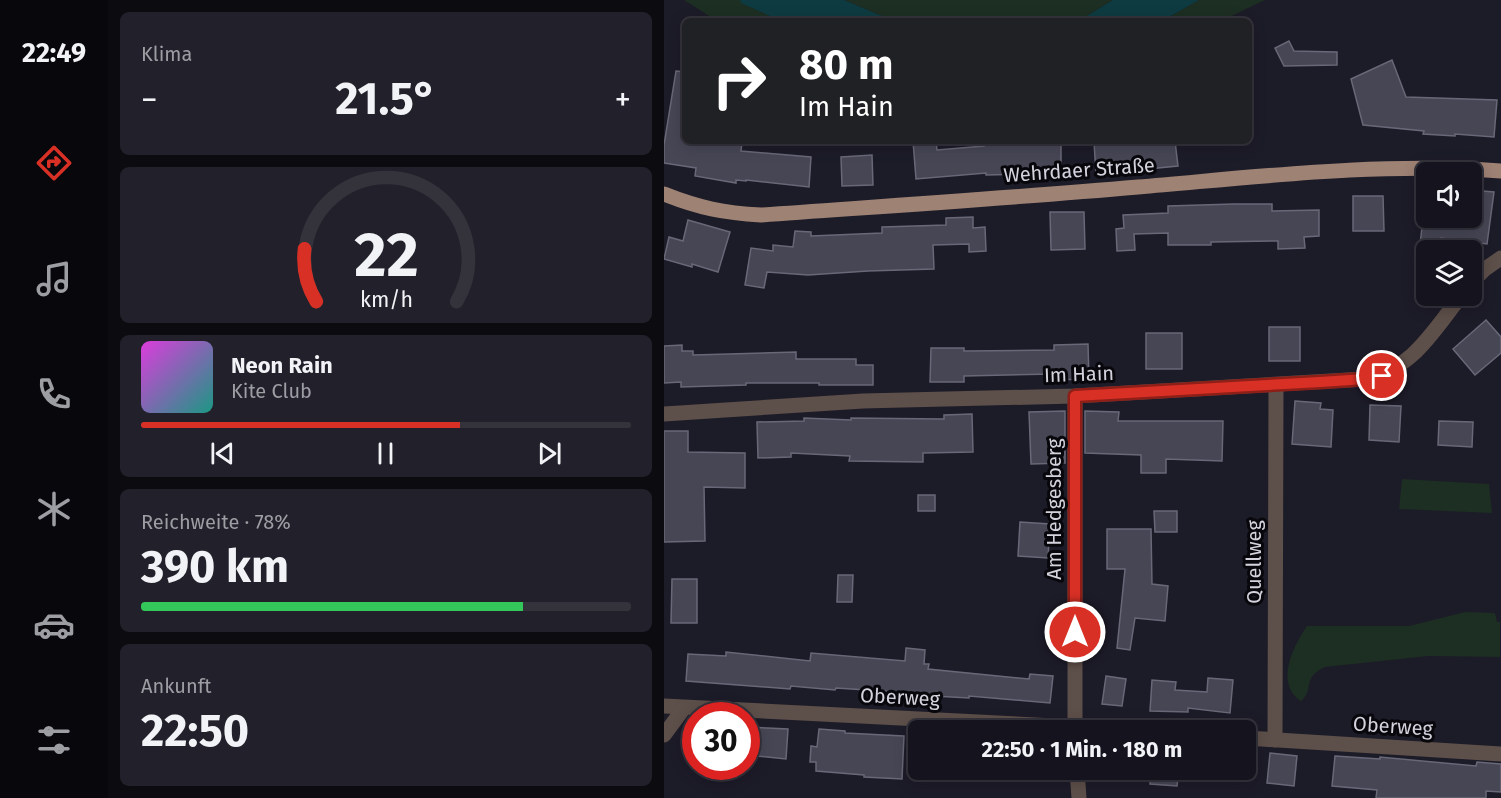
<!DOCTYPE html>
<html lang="de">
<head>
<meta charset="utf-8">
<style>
	:root { --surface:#15141e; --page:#22212b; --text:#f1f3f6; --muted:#9d9ea4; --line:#34333c; --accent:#d93025 }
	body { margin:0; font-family:"Fira Sans",sans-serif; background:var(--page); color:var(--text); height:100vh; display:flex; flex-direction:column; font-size:22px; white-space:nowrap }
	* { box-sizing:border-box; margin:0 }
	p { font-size:20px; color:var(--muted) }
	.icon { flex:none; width:33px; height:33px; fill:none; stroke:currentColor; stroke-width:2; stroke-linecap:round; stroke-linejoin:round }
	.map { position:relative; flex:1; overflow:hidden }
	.details { display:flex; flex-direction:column; gap:12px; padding:12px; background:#0c0b10; width:556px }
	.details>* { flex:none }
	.top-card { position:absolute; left:18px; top:18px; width:570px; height:126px; border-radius:9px; box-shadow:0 3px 15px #0003,0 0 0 2px var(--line); background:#202124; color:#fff; overflow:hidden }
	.buttons { position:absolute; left:752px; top:162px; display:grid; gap:12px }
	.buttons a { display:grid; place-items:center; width:66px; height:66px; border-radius:9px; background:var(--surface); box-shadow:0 3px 15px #0003,0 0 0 2px var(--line); font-size:30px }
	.speed { position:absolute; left:18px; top:702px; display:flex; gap:12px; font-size:30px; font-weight:700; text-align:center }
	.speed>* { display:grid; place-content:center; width:78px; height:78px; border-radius:50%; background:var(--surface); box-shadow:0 3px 15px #0003,0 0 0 2px var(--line); line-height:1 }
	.speed .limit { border:9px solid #d22; background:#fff; color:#111 }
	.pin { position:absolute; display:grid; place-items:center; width:51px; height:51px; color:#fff; margin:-26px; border:3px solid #fff; border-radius:50%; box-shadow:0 2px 6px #0007 }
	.me { position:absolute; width:66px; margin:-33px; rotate:0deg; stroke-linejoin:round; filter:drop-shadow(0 0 4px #0008) }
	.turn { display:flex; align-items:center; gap:21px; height:126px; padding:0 18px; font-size:27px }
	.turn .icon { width:78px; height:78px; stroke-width:2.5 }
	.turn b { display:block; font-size:42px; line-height:51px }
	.big { font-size:45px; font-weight:700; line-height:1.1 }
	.details .tile { flex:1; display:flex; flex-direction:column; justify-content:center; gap:9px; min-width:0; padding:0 21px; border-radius:9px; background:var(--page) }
	.details .dial { align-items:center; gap:0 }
	.dial svg { height:156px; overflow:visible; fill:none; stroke:var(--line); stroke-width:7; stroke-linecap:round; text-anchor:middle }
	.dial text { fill:var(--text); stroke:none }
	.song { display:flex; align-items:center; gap:18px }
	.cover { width:72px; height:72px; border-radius:9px; background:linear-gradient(135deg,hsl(300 70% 55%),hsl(170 70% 35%)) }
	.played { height:6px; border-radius:3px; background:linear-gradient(90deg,var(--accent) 65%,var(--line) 65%) }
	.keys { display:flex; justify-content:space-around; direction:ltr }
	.heat { display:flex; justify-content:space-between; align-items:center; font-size:33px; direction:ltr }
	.charge { height:9px; border-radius:4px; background:linear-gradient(90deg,#34c759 78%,var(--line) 0) }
	.trip { position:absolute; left:244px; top:720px; width:348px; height:60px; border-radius:9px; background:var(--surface); box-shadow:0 3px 15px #0003,0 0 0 2px var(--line); font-weight:700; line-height:60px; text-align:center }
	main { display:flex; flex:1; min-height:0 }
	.tab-bar { display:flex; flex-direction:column; width:108px; justify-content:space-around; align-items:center; background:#08080c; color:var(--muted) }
	.tab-bar .icon { width:42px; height:42px }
	.tab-bar .current { color:var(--accent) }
	.tab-bar b { font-size:27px; color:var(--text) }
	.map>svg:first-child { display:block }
	.green { fill:#1d2e22 }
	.water { fill:#0e3b41 }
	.building { fill:#474655; stroke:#696878; stroke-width:1.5 }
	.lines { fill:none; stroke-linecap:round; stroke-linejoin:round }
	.minor { stroke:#5d4f49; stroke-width:15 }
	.major { stroke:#9e8274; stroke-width:15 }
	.route-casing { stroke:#8d1f18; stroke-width:15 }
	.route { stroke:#d93025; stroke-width:10 }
	.labels { text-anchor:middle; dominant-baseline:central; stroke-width:6; stroke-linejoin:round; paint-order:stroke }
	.street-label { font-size:20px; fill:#d4d3dd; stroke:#07070c }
</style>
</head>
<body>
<main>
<nav class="tab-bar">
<b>22:49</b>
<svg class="icon current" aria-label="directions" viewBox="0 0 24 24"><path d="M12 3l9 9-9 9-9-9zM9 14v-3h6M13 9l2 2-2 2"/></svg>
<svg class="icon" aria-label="music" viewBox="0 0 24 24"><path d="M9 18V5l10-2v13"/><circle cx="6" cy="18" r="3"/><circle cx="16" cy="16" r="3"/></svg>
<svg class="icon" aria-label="phone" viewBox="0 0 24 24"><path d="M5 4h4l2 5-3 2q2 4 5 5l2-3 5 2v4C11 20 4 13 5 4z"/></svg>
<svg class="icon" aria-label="climate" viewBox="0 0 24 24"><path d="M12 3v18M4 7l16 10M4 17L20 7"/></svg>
<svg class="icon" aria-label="car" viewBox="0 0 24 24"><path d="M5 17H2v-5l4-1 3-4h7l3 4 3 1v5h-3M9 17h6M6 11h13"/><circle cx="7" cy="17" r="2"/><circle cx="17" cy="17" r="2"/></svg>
<svg class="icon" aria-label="filters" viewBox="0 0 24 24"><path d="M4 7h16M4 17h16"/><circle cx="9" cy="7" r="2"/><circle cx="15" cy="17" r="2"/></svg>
</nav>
<section class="details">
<div class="tile"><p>Klima</p>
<div class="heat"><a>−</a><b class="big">21.5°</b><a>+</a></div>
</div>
<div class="tile dial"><svg viewBox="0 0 100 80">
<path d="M14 69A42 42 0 1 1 86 69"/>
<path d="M14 69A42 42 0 0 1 8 42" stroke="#d93025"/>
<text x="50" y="56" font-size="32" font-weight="700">22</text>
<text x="50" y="72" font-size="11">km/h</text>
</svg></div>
<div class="tile">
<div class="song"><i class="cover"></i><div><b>Neon Rain</b><p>Kite Club</p></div></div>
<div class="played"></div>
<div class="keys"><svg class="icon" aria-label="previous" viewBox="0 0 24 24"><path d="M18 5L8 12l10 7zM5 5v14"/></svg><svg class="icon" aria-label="pause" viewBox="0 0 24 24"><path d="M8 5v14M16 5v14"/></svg><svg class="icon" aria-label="next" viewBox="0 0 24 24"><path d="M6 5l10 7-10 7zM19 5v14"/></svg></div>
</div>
<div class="tile"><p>Reichweite · 78%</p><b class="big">390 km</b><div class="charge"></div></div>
<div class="tile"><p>Ankunft</p><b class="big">22:50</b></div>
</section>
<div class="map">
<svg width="837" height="798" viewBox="0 0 837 798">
	<rect width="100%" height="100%" fill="#1c1b28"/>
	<g class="green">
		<path d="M20,0H76L78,3L117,21H53Z"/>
		<path d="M180,0H449L421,17L365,21H230Z"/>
		<path d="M535,0H601L557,21H498Z"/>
		<path d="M738,479L825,484L828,513L735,509Z"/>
		<path d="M801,612L831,613L833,622H836V657L764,656L661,667C637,678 651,690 637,701C610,683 630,645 643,626H745Z"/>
	</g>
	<g class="water">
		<path d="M76,0H180L230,21H117L77,3Z"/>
		<path d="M449,0H535L498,21H365L421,17Z"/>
	</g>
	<g class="building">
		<path d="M625,41L630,51L673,52V65L620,66L611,48Z"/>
		<path d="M728,60L742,97L833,100L830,137L791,134V136L759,134L760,131L699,125L687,79Z"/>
		<path d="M12,71L21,72V141H65L78,143L77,151L147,157L145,187L82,180V181L72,180V183L31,176L32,168L0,163V145Z"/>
		<path d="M249,141H272L273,150L320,146V141H397V173L322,175V173L252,179Z"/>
		<path d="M440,141H511L514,166L432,174L430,142Z"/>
		<path d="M208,155L209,185L178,186L177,157Z"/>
		<path d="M807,190L830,192L823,244L777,238L776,247L756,245L759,218H807Z"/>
		<path d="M689,196H719L720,231H689Z"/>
		<path d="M570,204H608V211L655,210V236L640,237L641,248L614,249V241L547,242V245H504V233L470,234L471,250L453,251L452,229L460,228L459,215L504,213V206Z"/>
		<path d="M386,212H420L421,249L387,250Z"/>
		<path d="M309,217V228L321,227L322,251L305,252V244L269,245L270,269L204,271L144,275L103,272L100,288L81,285L87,248L109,251V245L129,247L131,231L147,232V236L218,233V227L282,225V218Z"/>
		<path d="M24,220L66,232L54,272L28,264V267L0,259L5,237L19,241Z"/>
		<path d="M822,320L837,337V353L811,375L789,349Z"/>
		<rect x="605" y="327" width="31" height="34"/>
		<rect x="482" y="333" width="36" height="36"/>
		<path d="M424,344L425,379L390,380V374L300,376V382H266L267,348H300V351L390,350V345Z"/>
		<path d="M18,345V351H29V355L132,352V359H192V365H209V385H155V383H82V385L17,387V382L0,383V346Z"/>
		<path d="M631,401L657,403L656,409L669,410L667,447L628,444Z"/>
		<path d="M706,405L737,406L735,442L705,440Z"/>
		<path d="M401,411V463L367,464L365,412Z"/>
		<path d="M421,411L455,412L454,421H559L558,461L502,459V473H477V455L421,453Z"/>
		<path d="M308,414L309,452L259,453V462L185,461L186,456L127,453V457L94,458L93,422L140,421V418L187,420V418L280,419V415Z"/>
		<path d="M775,421L809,422L808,447L774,445Z"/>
		<path d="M0,431H24V452L81,453V488L40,487L41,541L0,542Z"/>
		<rect x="254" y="495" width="17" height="16"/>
		<path d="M490,511H513V532H491Z"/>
		<path d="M356,522L386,524L384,558L354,556Z"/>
		<path d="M443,529H487L488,584L504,586L501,621L471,618L466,650L453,648L461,569H443Z"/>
		<path d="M174,575H189L188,602H173Z"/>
		<path d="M8,579H33V623H7Z"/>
		<path d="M242,648L261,650L260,664H265L264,669L365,679L366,674L389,676L386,703L305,696V698L233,694V692L172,688L171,690L127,686L126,689L22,681L24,654L62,656V652L146,661L147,653L241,661Z"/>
		<path d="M442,676L462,679L458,706L438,704Z"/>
		<path d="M544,678L569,680L566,713L524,708V712L486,711L488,680L512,682L511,690L543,692Z"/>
		<path d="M82,727L124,729L122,759L82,755Z"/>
		<path d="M155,729L181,731V733L240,736L238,779L200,777V775L152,771V762H146L147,746L153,747Z"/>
		<path d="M606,753L633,756L630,786L603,783Z"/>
		<path d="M671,756L716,759V757L812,766L813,762L837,764V792L822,791V798H712L713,790L668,786Z"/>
		<path d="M487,770H515L513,786L486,784Z"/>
	</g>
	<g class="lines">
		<g class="minor">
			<path d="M807,283L821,269L837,258"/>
			<path d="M411,396V730"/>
			<path d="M0,414L199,401L411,396L701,379C748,370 769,331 797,296"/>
			<path d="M0,706L470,730"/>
			<path d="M0,735L20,708"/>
			<path d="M582,738L837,754"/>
			<path d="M611,740L612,385"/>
			<path d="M413,770L415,798"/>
		</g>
		<path class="major" d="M0,194C35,208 60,213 97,215C223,206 348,198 474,187C594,177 715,162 837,171"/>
	</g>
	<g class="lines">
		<defs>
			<path id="route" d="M411,632V396L656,382L701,379L718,376"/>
		</defs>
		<use href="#route" class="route-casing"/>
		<use href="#route" class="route"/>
	</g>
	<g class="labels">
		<g class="street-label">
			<text transform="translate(415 170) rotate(-4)">Wehrdaer Straße</text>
			<text transform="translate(415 374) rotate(-2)">Im Hain</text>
			<text transform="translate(390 509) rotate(-90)">Am Hedgesberg</text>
			<text transform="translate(590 562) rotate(-90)">Quellweg</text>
			<text transform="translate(236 697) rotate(3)">Oberweg</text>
			<text transform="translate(729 726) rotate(4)">Oberweg</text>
		</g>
	</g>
</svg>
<div class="buttons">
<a><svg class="icon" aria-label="sound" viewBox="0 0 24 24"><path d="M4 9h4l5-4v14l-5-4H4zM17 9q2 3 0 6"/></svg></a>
<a><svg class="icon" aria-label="layers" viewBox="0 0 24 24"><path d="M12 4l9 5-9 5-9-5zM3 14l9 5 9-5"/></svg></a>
</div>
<div class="speed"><div class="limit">30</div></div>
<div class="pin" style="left:718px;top:376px;background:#d93025"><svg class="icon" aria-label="arrive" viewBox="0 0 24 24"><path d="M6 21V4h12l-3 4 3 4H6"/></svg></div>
<svg class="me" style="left:411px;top:632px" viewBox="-20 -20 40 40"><circle r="17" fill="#d93025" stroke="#fff" stroke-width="3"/><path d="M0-11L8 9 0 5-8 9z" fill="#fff"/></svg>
<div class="trip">22:50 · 1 Min. · 180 m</div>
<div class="top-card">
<div class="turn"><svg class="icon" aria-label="right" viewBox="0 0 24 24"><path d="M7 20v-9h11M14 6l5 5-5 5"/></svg><div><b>80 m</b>Im Hain</div></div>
</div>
</div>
</main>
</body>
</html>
